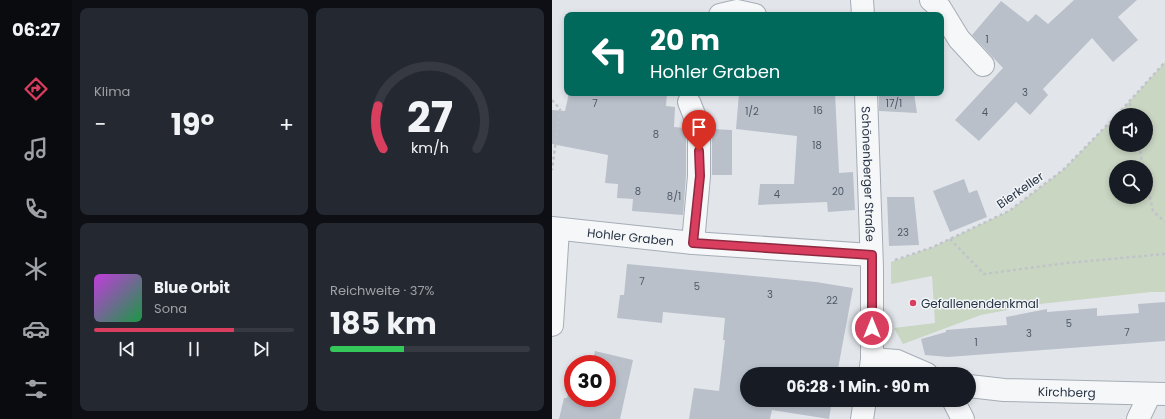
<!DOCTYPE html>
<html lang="de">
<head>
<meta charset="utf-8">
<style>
	:root { --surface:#171b24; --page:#242831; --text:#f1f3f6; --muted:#9ea1a6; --line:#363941; --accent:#d93e5f }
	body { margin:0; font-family:Poppins,sans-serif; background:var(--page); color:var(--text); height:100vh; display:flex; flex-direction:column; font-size:15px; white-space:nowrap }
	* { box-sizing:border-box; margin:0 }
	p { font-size:13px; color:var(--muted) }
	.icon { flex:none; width:22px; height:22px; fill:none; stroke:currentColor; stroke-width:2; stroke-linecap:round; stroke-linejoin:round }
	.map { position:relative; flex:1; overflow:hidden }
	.side { display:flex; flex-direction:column; gap:8px; padding:8px; background:#0d0f14; width:480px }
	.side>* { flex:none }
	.hud { position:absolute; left:12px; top:12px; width:380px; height:84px; border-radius:8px; box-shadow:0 2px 6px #0003; background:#00695c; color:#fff; overflow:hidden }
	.buttons { position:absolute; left:557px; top:108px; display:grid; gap:8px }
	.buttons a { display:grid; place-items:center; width:44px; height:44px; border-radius:50%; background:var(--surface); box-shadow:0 2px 6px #0003; font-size:20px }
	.speed { position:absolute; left:12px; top:355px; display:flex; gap:8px; font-size:20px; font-weight:700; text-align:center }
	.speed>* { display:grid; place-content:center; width:52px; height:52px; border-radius:50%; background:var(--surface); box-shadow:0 2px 6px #0003; line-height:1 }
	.speed .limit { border:6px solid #d22; background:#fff; color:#111 }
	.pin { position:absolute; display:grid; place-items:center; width:34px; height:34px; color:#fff; margin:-41px -17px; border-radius:50% 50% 50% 0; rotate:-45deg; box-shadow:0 0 4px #0007 }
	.pin .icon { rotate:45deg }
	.me { position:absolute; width:44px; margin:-22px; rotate:0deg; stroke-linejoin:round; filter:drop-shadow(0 0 3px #0008) }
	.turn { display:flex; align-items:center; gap:14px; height:84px; padding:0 20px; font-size:18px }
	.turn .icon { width:52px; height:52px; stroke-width:2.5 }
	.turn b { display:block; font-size:28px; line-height:34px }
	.big { font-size:30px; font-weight:700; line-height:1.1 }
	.side .widget { flex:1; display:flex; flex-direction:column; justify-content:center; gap:6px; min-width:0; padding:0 14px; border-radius:8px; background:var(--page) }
	.side .dial { align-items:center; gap:0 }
	.dial svg { height:104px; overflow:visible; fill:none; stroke:var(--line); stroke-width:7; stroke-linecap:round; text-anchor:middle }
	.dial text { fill:var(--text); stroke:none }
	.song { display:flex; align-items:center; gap:12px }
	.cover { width:48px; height:48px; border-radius:6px; background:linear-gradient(135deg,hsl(290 70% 55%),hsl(140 70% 35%)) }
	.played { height:4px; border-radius:2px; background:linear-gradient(90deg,var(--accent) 70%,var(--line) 70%) }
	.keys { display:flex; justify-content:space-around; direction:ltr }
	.heat { display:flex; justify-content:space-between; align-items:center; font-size:22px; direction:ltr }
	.charge { height:6px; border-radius:3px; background:linear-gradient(90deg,#34c759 37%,var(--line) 0) }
	.side .tiles { flex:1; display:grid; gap:8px; grid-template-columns:repeat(2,1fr) }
	.trip { position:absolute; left:188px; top:367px; width:236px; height:40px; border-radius:20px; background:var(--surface); box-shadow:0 2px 6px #0003; font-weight:700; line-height:40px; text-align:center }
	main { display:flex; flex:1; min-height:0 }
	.tabs { display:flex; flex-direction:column; width:72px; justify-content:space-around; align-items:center; background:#090b0e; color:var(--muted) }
	.tabs .icon { width:28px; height:28px }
	.tabs .on { color:var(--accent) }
	.tabs b { font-size:18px; color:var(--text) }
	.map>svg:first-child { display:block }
	.green { fill:#c9d6c2; fill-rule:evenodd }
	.building { fill:#b9c0ca }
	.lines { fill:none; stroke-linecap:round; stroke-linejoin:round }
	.minor-casing { stroke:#a6adb6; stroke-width:24 }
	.path { stroke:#c0c4ca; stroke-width:2.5; stroke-dasharray:3 3; stroke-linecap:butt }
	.minor { stroke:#f5f7f9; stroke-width:22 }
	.route-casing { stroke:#8d283e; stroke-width:10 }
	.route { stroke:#d93e5f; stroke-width:7 }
	.poi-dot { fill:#d93e5f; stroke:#f2f5f8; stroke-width:1.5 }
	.labels { text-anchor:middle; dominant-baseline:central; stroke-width:3; stroke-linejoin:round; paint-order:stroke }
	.number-label { font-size:10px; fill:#4c5766 }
	.street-label { font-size:12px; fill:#283445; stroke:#f2f5f8 }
	.poi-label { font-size:12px; fill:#283445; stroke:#f2f5f8; text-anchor:start }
</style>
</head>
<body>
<main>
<nav class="tabs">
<b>06:27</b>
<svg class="icon on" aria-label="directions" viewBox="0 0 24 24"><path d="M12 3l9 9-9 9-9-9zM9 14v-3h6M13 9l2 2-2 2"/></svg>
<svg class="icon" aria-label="music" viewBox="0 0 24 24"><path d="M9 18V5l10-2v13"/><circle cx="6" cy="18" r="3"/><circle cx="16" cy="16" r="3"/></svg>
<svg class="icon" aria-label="phone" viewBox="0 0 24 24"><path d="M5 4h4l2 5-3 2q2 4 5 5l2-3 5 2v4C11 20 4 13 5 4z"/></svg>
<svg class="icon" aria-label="climate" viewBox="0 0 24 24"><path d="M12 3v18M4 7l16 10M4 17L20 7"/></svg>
<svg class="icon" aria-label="car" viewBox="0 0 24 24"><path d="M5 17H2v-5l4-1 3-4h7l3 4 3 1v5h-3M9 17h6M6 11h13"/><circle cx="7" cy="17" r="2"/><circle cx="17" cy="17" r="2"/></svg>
<svg class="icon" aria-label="filters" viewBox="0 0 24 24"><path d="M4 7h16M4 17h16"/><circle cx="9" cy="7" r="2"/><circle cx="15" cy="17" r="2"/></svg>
</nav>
<section class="side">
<div class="tiles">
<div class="widget"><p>Klima</p>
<div class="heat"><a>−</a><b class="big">19°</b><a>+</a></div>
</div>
<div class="widget dial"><svg viewBox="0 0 100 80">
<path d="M14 69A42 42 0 1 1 86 69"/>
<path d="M14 69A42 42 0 0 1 10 36" stroke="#d93e5f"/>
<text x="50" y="56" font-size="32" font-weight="700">27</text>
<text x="50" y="72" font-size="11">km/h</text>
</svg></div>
<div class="widget">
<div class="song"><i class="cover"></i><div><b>Blue Orbit</b><p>Sona</p></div></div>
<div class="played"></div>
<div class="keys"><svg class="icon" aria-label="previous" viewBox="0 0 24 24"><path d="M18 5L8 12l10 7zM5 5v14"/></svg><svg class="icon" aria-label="pause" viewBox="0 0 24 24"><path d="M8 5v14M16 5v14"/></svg><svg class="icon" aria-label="next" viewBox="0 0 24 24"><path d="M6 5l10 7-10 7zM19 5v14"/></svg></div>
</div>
<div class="widget"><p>Reichweite · 37%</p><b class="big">185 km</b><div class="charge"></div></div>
</div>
</section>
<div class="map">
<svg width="613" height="419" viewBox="0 0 613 419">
	<rect width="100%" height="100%" fill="#e2e6eb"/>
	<path class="green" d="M613,62V292H599L488,304L429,315L351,344L342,328L383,323L380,276L339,284V262L381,247L457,211L511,170L564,116V145H594V115H565ZM564,167H594V197H564Z"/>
	<g class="building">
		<path d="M522,0H585L566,17L586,40L561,62L540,38L491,89L496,95L478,115L464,102L427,141L403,120L451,68L420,35L449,1L476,22L484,14L496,24Z"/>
		<path d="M17,93H115L114,106L123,107L122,127L134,128V175L131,215L80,211L81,199L65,198L66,184L53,183L56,155L0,144V110L13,111Z"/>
		<path d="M187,93H283L287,173L301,172L303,210L276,212L275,202L206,205L208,184H242L245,136L184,129Z"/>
		<path d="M327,93H362L365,113L327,111Z"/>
		<path d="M160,129L180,130V175H160Z"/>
		<path d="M412,179L417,193L425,190L435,217L398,232L381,191Z"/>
		<path d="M335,197H362L367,245L337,246Z"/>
		<path d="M75,264L264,282L301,288L285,374H195V400H280L277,419L220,410L218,419H137L142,388L167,391L173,340H171L173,318L111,312L110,323L65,318L68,295H72Z"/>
		<path d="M613,302V341L396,357L373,355L369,339L394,332V330L455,325L454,317L495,309V312L545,308V316L587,313L586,304Z"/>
		<path d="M43,351L81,360L68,419H7L12,398H15L17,392L21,393V398H55V364H40Z"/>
	</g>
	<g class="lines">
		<defs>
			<g id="minor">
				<path d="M310,0L311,15"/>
				<path d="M379,0L388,8L407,39L431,65"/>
				<path d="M168,15L185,11L203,15"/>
				<path id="s1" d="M314,93L320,268V359L318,374"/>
				<path d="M137,102L147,127V176L141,243"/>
				<path id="s2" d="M0,228L141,243L319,255"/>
				<path d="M0,325L6,229"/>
				<path d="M320,359L345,361L375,374"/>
				<path id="s3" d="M417,386L452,390L613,394"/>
				<path d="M401,400L411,419"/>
				<path d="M310,419L313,400"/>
				<path d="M586,419L598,394"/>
			</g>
		</defs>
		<use href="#minor" class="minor-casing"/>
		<g class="path">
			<path d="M0,100L8,109L0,170"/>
			<path d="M578,103L580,115"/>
			<path d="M565,115L613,62"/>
			<path d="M587,145L591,167"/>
			<path d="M594,179L601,211L613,222"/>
			<path d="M398,239L432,274L515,263L613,254"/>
			<path d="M343,260L381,247L457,211L511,170L564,116"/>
		</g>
		<use href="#minor" class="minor"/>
	</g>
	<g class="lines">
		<defs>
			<path id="route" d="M147,151L148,176L141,243L320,255V328"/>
		</defs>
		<use href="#route" class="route-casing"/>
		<use href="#route" class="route"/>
	</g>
	<circle class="poi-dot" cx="361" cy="303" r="4"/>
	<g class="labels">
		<g class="number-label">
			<text x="435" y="39">1</text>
			<text x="473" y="92">3</text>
			<text x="43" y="103">7</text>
			<text x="342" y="103">17/1</text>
			<text x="266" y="110">16</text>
			<text x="200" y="111">1/2</text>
			<text x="433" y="112">4</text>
			<text x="104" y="134">8</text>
			<text x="265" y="145">18</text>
			<text x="86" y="191">8</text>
			<text x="286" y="191">20</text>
			<text x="225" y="194">4</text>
			<text x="122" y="196">8/1</text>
			<text x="351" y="232">23</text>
			<text x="90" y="281">7</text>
			<text x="145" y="286">5</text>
			<text x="218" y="294">3</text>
			<text x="280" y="300">22</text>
			<text x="517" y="323">5</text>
			<text x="575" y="332">7</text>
			<text x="477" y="333">3</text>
			<text x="424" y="342">1</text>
		</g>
		<g class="street-label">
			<text stroke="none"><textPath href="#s1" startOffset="81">Schönenberger Straße</textPath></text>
			<text transform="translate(468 190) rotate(-35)">Bierkeller</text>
			<text stroke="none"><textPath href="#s2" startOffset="79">Hohler Graben</textPath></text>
			<text stroke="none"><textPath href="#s3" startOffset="98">Kirchberg</textPath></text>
		</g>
		<g class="poi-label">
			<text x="369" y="303">Gefallenendenkmal</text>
		</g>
	</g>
</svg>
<div class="buttons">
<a><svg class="icon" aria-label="sound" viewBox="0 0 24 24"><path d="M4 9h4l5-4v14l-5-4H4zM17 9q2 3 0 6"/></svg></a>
<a><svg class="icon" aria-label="search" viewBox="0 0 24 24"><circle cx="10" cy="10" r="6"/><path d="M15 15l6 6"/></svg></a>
</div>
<div class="speed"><div class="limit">30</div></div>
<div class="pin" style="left:147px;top:151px;background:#d93025"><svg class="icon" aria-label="arrive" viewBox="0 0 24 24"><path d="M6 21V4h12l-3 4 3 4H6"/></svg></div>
<svg class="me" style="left:320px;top:328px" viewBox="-20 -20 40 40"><circle r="17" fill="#d93e5f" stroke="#fff" stroke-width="3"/><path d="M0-11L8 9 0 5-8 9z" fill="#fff"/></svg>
<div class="trip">06:28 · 1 Min. · 90 m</div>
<div class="hud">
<div class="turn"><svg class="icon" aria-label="left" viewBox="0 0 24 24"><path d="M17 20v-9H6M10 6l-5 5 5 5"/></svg><div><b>20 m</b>Hohler Graben</div></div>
</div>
</div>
</main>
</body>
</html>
